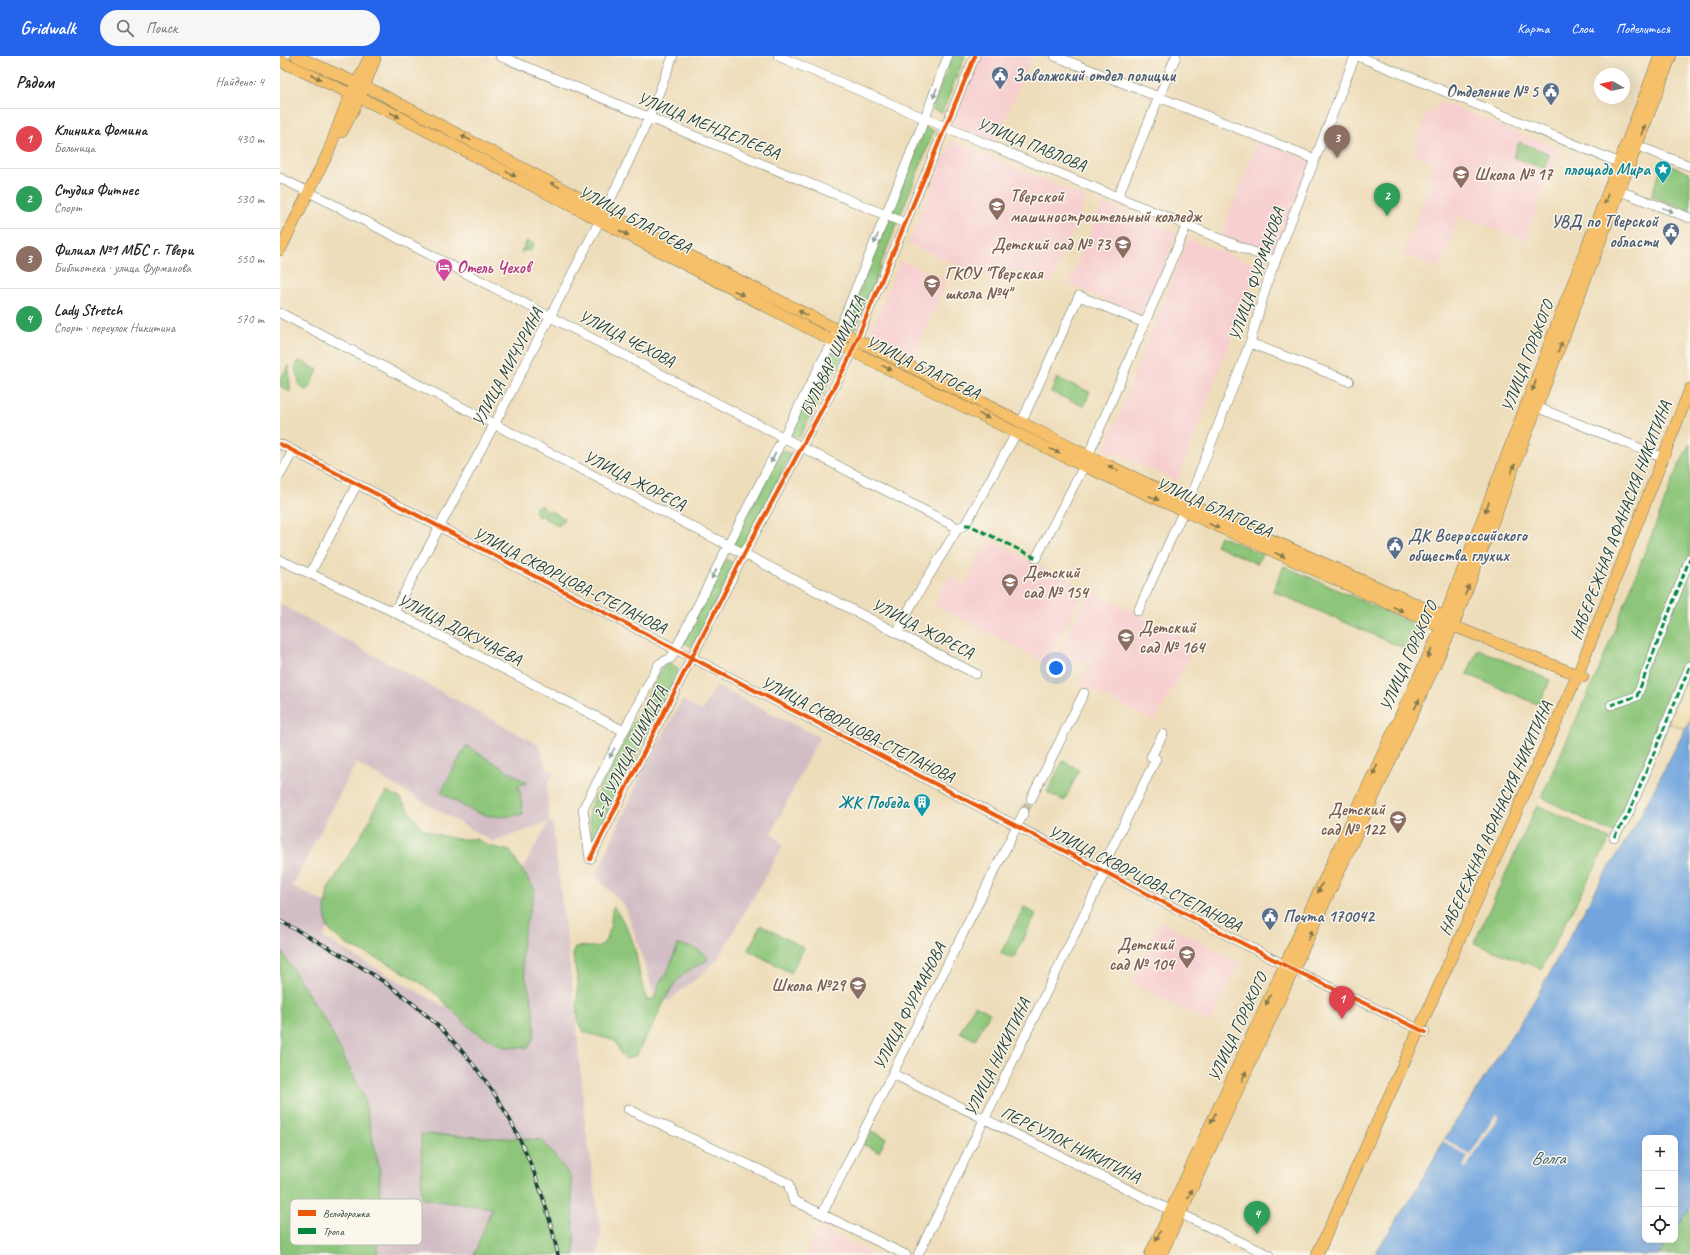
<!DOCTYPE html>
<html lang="ru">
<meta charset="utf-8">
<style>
:root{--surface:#fff;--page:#f6f6f6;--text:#222;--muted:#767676;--line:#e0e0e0;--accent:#2563eb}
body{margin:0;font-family:Caveat,sans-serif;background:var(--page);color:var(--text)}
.controls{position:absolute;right:12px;bottom:12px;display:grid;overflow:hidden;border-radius:8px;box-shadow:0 4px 16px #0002}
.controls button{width:36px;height:36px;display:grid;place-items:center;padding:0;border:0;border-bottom:1px solid var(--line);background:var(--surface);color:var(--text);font:20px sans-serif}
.compass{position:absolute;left:1314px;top:12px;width:36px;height:36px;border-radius:50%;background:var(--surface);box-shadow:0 4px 16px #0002;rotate:279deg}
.you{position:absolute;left:776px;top:612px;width:14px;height:14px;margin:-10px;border:3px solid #fff;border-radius:50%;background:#1a73e8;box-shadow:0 0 0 6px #1a73e833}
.badge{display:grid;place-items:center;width:26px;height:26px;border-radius:50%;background:var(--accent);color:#fff;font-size:13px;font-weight:700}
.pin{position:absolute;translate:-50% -33px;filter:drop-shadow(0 1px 2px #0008)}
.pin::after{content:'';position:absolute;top:21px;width:14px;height:12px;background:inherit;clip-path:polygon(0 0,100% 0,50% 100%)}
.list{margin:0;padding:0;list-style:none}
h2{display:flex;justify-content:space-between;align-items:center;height:52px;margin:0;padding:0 16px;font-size:17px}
h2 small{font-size:13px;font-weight:400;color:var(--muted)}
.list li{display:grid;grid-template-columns:26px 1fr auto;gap:12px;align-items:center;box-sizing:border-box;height:60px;padding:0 16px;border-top:1px solid var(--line)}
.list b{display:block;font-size:15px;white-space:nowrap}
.list p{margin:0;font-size:13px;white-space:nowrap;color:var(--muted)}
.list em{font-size:13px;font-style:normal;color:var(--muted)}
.icon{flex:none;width:22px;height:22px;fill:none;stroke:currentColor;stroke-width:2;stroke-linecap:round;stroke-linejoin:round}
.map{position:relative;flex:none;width:1410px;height:1199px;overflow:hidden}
header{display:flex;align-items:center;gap:24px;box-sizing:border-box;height:56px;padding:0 20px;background:var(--accent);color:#fff}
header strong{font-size:19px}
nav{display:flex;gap:22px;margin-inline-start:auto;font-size:14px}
.search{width:280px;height:36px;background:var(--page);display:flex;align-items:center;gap:10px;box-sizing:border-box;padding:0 14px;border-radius:22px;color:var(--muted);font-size:15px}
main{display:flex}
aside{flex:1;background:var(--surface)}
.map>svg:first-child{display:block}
</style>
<header>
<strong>Gridwalk</strong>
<div class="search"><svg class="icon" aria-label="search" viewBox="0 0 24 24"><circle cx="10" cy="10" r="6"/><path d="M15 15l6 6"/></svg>Поиск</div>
<nav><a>Карта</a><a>Слои</a><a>Поделиться</a></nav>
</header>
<main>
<aside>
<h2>Рядом<small>Найдено: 4</small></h2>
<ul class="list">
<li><span class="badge" style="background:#e0444e">1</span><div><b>Клиника Фомина</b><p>Больница</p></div><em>430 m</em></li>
<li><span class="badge" style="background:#2e9e5b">2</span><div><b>Студия Фитнес</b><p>Спорт</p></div><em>530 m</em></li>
<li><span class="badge" style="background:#8d6e63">3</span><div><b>Филиал №1 МБС г. Твери</b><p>Библиотека · улица Фурманова</p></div><em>550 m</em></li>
<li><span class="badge" style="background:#2e9e5b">4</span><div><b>Lady Stretch</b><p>Спорт · переулок Никитина</p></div><em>570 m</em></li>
</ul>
</aside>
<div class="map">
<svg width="1410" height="1199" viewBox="0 0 1410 1199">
<rect width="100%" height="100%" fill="#fbf7ec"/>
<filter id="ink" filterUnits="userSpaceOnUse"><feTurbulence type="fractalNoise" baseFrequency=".025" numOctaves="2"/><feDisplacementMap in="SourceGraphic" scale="8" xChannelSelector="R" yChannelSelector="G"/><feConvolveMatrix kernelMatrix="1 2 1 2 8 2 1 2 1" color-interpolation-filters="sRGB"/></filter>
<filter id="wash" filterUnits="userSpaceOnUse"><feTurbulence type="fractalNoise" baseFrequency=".012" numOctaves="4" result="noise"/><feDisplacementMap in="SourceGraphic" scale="16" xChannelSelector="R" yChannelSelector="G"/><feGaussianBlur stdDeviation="0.9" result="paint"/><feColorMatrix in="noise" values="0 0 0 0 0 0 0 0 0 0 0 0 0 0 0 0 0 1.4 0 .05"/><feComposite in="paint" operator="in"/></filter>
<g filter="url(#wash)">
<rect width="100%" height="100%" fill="#eeddba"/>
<path fill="#f7cfd0" d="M702,0H752L715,87L673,70Z
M1159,45L1279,93L1245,185L1179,159L1160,213L1123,197L1151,125L1148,123L1156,109L1134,98L1147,55L1153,57Z
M978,84L1031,105L993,199L941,178Z
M671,85L806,142L771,228L733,213L726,230L628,188Z
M823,147L897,177L863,260L789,228Z
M908,183L979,210L897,425L825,393Z
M620,204L667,224L633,303L589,280Z
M709,483L805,533L766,607L654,549L669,520L686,529Z
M811,534L916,588L875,666L799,627L808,609L797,603L789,619L772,610Z
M881,865L959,906L930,967L851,926Z
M539,1172L597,1199H526Z"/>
<path fill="#d2bdc5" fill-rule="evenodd" d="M0,548L260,690L267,713L275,715L268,728L267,736L269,765H272L295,953L305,1067L321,1175L318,1199H0ZM76,707L213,786L269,766L165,951L43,882L57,853L12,830Z
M436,630L539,681L492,776L503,790L439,901L424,916L388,945L375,939L345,850L316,820L363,715L402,644L422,655Z"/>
<path fill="#8dc67a" stroke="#568257" d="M672,0H685L662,57L652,53Z
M645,71L654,75L575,273L566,269Z
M1239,86L1270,98L1264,113L1233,101Z
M1383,107L1410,117V155L1371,140Z
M247,185L254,188L250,195L246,194L241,196Z
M554,294L564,299L519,382L509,377Z
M19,304L38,314L27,335L20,330L15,312Z
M9,309L10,336L0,330V323Z
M777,322L810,336L804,350L771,336Z
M1410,388V608L1334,778L1261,741L1320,611L1398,411Z
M502,394L511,398L461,494L452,489Z
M254.5 455a5.5 5.5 0 1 1 11 0a5.5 5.5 0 1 1-11 0Z
M268,454L284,462L279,470L264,462Z
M940,480L982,498L977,508L936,489Z
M446,503L455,508L412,591L403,586Z
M1004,510L1145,573L1135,597L993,535Z
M1198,593L1270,624L1259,649L1187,618Z
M390,607L397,611L398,619L312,786L309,753L382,612Z
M186,690L248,727L239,729L243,758C205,766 191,755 161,736Z
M783,705L799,714L784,745L767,736Z
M107,736L120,742L142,772L155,778L176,783H196L209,790L230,795L255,834C250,855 241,879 242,901C244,928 265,970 248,992L224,991L192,974L157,939L135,923L108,907L67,889L51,876L47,870L45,854L48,833L89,766L97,747Z
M1257,749L1330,783L1261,913L1194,887Z
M334,851C339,861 348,870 351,881C359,901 358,924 367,944L374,943L380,926L387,917L398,889C408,889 425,894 428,904C421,909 412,911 406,916C392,927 383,947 376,963C370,976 362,985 357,999L346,1003L341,998L335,985L304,976L298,967L297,952L298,926L293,900L294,893C300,888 308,892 316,891C331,888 331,865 332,853Z
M744,851L756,858L733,903L721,897Z
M481,869L524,892L511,917L468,894Z
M0,893L48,970L83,1039L100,1116L99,1180L97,1199H0Z
M695,949L710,957L695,984L680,976Z
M589,1074L606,1082L599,1096L582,1088Z
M141,1078L262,1084L291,1121L295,1199H194L212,1152L142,1143Z
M1410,1152V1199H1379L1387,1184H1395V1172Z"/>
<path fill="#eeda9e" stroke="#868c69" d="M1410,614V664L1406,673L1388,667Z"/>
<path fill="#72a5de" stroke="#487189" d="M1410,664V1152L1395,1172V1082H1365V1184H1387L1379,1199H1094L1143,1123L1164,1084L1254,945L1323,821L1355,770Z"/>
<path fill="#eeddba" d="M1216,1058L1219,1060L1186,1112L1183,1110L1188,1101L1163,1085L1165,1083L1190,1099Z"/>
</g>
<g filter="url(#ink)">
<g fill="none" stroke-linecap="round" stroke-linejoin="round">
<path stroke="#c5bd9f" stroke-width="9" stroke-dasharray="9 4.5" stroke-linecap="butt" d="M744,756L751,743"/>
<g stroke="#677563" stroke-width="10">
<path id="minor" d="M220,0L625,167
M498,0L665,71L995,205
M775,0L1035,103
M1078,0L1345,109
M1352,88L1410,110
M0,122L29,136L678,472
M1340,135L1410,162
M838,140L896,0
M325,155L369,62L393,0
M0,257L696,618
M970,287L1069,325
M1251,349L1384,402
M741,367L799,240L865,267
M0,388L1014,914L1145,976
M808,400L907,168
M0,419L13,395
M908,447L970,287L988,224L1075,0
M756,502L804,410
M0,504L114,556L344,675
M30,518L77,428
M858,555L903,456
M114,556L214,369L320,164
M617,577L633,546L678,472L685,469L737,376
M1331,649L1357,640L1410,502
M751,743L804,637
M1334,781L1348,759L1410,610
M310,803L464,498L567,307L695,0
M310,803L303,753L379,608L391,602L564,262L645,62L668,0
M821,814L876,703L871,701L883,678
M613,1018L890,1154
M348,1053L508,1127L513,1144L626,1199
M542,1158L744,756
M901,1158L989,1199
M638,1199L825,816"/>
</g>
<g stroke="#677563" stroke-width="12">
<path id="major" d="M16,0L99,37L409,199L798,395L908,447L1165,561L1169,565
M0,5L108,55L582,300L793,405L1161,571L1173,570L1303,621
M62,76L80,41L95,3
M0,194L48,97L65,51L90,0
M870,1199L1157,581L1380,0
M881,1199L1173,570L1391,0
M1037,1199L1138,976L1298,618L1410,333"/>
</g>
<use href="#minor" stroke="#fff" stroke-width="9"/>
<use href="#major" stroke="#f6c06b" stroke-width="11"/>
<g stroke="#1f3d34" stroke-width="3.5">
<path id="rail" d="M0,865C39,886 78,907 114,933C206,1000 255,1089 278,1199"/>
</g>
<use href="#rail" stroke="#fbf7ec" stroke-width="2" stroke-dasharray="6" stroke-linecap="butt"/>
<path stroke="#00873e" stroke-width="3" stroke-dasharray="6 3" stroke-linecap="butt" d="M685,469H689L756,502
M1331,649L1357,640L1410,502
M1334,781L1348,759L1410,610"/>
<g stroke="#fbf7ec" stroke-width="6">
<path id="cycleway" d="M0,388L1014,914L1145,976
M310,803L464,498L567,307L695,0"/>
</g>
<use href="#cycleway" stroke="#e8590c" stroke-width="4"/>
</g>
<defs><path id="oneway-solid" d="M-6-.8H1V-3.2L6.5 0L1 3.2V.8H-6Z"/></defs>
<g fill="#80784d">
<use href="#oneway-solid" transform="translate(36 21) rotate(23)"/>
<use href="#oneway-solid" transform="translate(115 59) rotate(27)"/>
<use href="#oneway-solid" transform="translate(1363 74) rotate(-69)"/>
<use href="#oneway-solid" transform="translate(186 82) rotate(-153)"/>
<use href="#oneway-solid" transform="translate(231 118) rotate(27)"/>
<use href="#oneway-solid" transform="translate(275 129) rotate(-152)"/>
<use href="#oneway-solid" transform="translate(1326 143) rotate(111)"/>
<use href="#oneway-solid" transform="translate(344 177) rotate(28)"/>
<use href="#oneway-solid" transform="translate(459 237) rotate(27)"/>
<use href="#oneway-solid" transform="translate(523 257) rotate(-153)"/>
<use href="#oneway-solid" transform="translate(1280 291) rotate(-69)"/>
<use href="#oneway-solid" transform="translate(607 312) rotate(26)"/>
<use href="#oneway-solid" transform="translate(1254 330) rotate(111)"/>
<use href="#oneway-solid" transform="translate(704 360) rotate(26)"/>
<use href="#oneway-solid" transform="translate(775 395) rotate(26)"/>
<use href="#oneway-solid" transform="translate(833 412) rotate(-155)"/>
<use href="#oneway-solid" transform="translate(1233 413) rotate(-69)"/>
<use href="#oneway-solid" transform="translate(874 442) rotate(25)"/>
<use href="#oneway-solid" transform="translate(1207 451) rotate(111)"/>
<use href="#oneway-solid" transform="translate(934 470) rotate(24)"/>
<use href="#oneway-solid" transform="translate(1000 499) rotate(24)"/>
<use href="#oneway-solid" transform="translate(1187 534) rotate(-69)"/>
<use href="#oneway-solid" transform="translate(1118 553) rotate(24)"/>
<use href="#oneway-solid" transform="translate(1150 597) rotate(115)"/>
<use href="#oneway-solid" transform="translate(1137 648) rotate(-65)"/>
<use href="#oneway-solid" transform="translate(1095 714) rotate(115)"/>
<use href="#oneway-solid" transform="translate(1040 832) rotate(115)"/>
<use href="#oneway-solid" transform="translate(1030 879) rotate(-65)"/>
<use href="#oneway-solid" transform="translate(988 944) rotate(115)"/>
<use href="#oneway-solid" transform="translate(964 1020) rotate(-65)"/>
<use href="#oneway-solid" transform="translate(933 1062) rotate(115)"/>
<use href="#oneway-solid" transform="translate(910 1138) rotate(-65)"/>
<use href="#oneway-solid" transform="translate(878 1180) rotate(115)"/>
</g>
<g fill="#8f9e9a">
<use href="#oneway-solid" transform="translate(655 37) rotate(110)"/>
<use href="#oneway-solid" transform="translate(1388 154) rotate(21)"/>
<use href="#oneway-solid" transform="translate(596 183) rotate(112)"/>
<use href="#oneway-solid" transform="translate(493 402) rotate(117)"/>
<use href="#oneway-solid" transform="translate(434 518) rotate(118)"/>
<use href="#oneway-solid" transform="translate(332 697) rotate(117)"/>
</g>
</g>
<defs>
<g id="civic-pin" transform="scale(0.9)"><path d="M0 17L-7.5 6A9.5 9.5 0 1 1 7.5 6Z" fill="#5c6f8a" stroke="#fbf7ec"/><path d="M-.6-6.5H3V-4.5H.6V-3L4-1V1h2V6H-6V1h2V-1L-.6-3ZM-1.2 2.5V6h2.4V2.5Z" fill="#fff"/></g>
<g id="sight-pin" transform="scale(0.9)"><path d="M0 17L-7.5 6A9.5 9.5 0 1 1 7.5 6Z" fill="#0f9aa8" stroke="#fbf7ec"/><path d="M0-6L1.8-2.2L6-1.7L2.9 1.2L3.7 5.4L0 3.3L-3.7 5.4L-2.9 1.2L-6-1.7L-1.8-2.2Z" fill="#fff"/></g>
<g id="school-pin" transform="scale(0.9)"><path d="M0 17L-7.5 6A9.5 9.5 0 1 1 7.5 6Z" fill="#8d6e63" stroke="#fbf7ec"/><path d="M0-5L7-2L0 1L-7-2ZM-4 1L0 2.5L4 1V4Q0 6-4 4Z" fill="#fff"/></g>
<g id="university-pin" transform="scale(0.9)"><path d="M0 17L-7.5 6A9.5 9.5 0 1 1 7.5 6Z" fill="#8d6e63" stroke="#fbf7ec"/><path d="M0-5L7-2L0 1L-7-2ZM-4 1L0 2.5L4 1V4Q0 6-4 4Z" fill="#fff"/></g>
<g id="hotel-pin" transform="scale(0.9)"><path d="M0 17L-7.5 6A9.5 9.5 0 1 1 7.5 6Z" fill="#d1479c" stroke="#fbf7ec"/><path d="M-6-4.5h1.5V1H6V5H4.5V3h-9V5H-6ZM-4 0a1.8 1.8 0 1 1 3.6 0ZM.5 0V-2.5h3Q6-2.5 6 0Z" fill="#fff"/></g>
<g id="building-pin" transform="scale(0.9)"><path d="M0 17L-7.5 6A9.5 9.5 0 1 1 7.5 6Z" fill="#0f9aa8" stroke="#fbf7ec"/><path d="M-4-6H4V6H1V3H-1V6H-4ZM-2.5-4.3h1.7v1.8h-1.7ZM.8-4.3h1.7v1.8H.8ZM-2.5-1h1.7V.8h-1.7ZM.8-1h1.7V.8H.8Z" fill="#fff"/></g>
</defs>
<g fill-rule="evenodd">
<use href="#civic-pin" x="720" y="19"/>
<use href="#civic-pin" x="1271" y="35"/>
<use href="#sight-pin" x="1383" y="113"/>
<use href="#school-pin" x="1181" y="118"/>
<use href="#university-pin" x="717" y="150"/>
<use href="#civic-pin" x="1391" y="175"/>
<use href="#school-pin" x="843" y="188"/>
<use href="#hotel-pin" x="164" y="211"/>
<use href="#school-pin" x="652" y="227"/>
<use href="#civic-pin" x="1115" y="489"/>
<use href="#school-pin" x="730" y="526"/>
<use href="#school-pin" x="846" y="581"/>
<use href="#building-pin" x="642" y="746"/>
<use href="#school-pin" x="1118" y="763"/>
<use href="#civic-pin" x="990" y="860"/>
<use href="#school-pin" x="907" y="898"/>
<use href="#school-pin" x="578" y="929"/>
</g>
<g text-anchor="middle" stroke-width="3" stroke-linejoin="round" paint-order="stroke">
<g font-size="17" font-weight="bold" fill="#4e5e75" stroke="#fbf7ec" text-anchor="start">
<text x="733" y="25">Заволжский отдел полиции</text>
<text x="1258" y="41" text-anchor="end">Отделение № 5</text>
<text x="1378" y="171" text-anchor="end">УВД по Тверской<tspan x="1378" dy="20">области</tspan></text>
<text x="1128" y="485">ДК Всероссийского<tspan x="1128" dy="20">общества глухих</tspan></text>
<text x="1003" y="866">Почта 170042</text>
</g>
<g font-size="17" fill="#1f3d34" stroke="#fbf7ec">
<text transform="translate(429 69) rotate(22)" y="6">УЛИЦА МЕНДЕЛЕЕВА</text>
<text transform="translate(752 88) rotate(22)" y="6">УЛИЦА ПАВЛОВА</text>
<text transform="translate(355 163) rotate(28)" y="6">УЛИЦА БЛАГОЕВА</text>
<text transform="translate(976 218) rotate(-71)" y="6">УЛИЦА ФУРМАНОВА</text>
<text transform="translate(347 282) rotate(27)" y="6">УЛИЦА ЧЕХОВА</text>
<text transform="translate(552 300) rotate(-65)" y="6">БУЛЬВАР ШМИДТА</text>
<text transform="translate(1247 300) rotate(-69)" y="6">УЛИЦА ГОРЬКОГО</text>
<text transform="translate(227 311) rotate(-62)" y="6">УЛИЦА МИЧУРИНА</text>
<text transform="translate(643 311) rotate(26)" y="6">УЛИЦА БЛАГОЕВА</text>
<text transform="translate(355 424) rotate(27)" y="6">УЛИЦА ЖОРЕСА</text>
<text transform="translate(934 451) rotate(24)" y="6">УЛИЦА БЛАГОЕВА</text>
<text transform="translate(1340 464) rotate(-69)" y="6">НАБЕРЕЖНАЯ АФАНАСИЯ НИКИТИНА</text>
<text transform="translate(290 524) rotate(27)" y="6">УЛИЦА СКВОРЦОВА-СТЕПАНОВА</text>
<text transform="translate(643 572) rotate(27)" y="6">УЛИЦА ЖОРЕСА</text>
<text transform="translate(180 573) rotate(27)" y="6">УЛИЦА ДОКУЧАЕВА</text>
<text transform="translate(1128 600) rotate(-66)" y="6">УЛИЦА ГОРЬКОГО</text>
<text transform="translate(578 673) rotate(27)" y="6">УЛИЦА СКВОРЦОВА-СТЕПАНОВА</text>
<text transform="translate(349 696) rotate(-63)" y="6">2-Я УЛИЦА ШМИДТА</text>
<text transform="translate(1215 762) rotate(-66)" y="6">НАБЕРЕЖНАЯ АФАНАСИЯ НИКИТИНА</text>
<text transform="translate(865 822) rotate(27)" y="6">УЛИЦА СКВОРЦОВА-СТЕПАНОВА</text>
<text transform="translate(629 950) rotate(-63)" y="6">УЛИЦА ФУРМАНОВА</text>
<text transform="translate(957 971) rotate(-65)" y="6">УЛИЦА ГОРЬКОГО</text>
<text transform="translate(717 1001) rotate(-64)" y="6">УЛИЦА НИКИТИНА</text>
<text transform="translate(791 1088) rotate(26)" y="6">ПЕРЕУЛОК НИКИТИНА</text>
</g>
<g font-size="17" font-weight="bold" fill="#0d838f" stroke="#fbf7ec" text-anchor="end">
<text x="1370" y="119">площадь Мира</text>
<text x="629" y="752">ЖК Победа</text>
</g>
<g font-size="17" font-weight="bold" fill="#785e54" stroke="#fbf7ec" text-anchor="start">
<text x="1194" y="124">Школа № 17</text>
<text x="730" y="146">Тверской<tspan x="730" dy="20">машиностроительный колледж</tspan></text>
<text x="830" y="194" text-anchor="end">Детский сад № 73</text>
<text x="665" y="223">ГКОУ "Тверская<tspan x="665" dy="20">школа №4"</tspan></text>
<text x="743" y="522">Детский<tspan x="743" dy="20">сад № 154</tspan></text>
<text x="859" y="577">Детский<tspan x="859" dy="20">сад № 164</tspan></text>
<text x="1105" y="759" text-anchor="end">Детский<tspan x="1105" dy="20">сад № 122</tspan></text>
<text x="894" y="894" text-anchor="end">Детский<tspan x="894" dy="20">сад № 104</tspan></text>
<text x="565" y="935" text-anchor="end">Школа №29</text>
</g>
<g font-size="17" font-weight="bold" fill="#b23c85" stroke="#fbf7ec" text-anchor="start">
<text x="177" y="217">Отель Чехов</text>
</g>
<g font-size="18" font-style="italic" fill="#385c67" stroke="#fbf7ec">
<text x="1268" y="1108">Волга</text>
</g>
</g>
<rect x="10" y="1143" width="132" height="46" rx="6" fill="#fbf7ec" stroke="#b9bfb5" stroke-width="1"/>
<rect x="18" y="1154" width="18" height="6" fill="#e8590c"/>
<rect x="18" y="1172" width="18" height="6" fill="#00873e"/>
<g font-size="11" fill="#1f3d34">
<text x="43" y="1161">Велодорожка</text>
<text x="43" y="1179">Тропа</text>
</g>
</svg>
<div class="controls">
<button>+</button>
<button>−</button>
<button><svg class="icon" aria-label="locate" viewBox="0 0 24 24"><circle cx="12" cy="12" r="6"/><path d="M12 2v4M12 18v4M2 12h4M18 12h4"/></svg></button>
</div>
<svg class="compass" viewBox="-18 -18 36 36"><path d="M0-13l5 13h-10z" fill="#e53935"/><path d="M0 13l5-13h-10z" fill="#767676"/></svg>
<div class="you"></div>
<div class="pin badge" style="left:1062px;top:963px;background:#e0444e">1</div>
<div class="pin badge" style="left:1107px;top:160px;background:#2e9e5b">2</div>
<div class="pin badge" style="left:1057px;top:102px;background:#8d6e63">3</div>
<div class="pin badge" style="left:977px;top:1178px;background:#2e9e5b">4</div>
</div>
</main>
